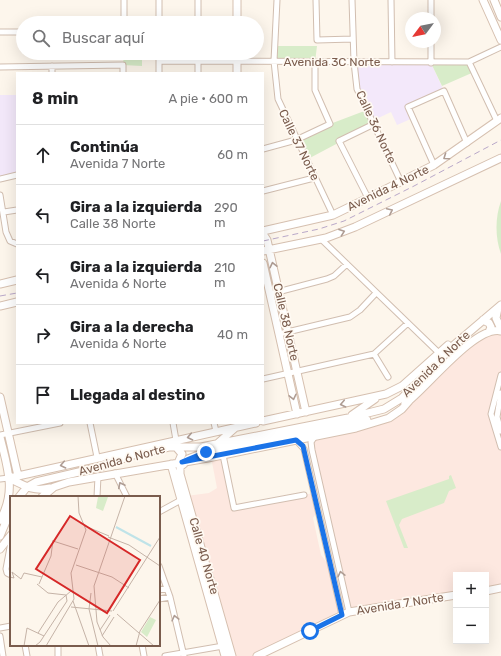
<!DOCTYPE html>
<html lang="es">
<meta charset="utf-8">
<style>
:root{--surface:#fff;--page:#f2f2f2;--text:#202124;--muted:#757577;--line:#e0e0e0}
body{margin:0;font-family:Rubik,sans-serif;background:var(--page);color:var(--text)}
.controls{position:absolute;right:12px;bottom:12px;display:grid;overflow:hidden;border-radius:0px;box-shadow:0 4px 16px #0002}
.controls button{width:36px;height:36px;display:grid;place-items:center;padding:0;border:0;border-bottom:1px solid var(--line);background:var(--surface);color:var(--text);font:20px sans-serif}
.compass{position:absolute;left:405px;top:12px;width:36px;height:36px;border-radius:50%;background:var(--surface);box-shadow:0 4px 16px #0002;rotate:238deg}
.stop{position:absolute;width:12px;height:12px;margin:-9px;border:3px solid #1a73e8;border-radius:50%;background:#fff}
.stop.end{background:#1a73e8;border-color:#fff;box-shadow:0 1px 4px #0008}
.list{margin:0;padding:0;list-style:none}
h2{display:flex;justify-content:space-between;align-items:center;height:52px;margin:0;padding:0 16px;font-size:17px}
h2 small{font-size:13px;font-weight:400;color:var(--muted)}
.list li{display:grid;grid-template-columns:26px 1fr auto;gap:12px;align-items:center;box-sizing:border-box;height:60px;padding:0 16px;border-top:1px solid var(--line)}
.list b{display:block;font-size:15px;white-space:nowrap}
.list p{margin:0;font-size:13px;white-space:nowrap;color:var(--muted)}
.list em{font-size:13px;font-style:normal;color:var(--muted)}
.icon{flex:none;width:22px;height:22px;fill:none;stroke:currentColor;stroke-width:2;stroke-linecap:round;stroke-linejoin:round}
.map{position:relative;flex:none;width:501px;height:656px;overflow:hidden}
.search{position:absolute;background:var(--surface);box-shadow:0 4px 16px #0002;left:16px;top:16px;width:248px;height:44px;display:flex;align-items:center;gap:10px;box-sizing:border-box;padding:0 14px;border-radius:22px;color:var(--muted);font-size:15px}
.panel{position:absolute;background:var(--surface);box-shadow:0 4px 16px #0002;left:16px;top:72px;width:248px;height:352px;border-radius:0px}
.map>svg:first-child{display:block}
</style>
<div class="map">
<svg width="501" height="656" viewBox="0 0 501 656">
<rect width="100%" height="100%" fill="#fdf6ec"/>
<path fill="#fde8e0" d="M501,331V375L491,414L501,447V588L486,591V575H456V595L349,612L312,450L313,438L389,418L469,343Z
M223,455L235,508L314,493L318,510L313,518L321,555L331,568L342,615L257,656H232L186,496L209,493L217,488L211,457Z"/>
<path fill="#f3e8fa" d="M354,62L431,63L444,91L408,107L413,118L397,125L391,112L372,121L357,89Z
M0,95H17V175L0,179Z"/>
<path fill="#d8ecc9" d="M275,46H317L315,62L274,61Z
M124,53H142V66L123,65Z
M469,62L474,72L442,86L431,63Z
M367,110L374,124L306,160L296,140L330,124Z
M501,201V254C495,238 495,217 501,201Z
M451,475L456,488L449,491L444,503L402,519L399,525L408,548H404L386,501L449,479V476Z"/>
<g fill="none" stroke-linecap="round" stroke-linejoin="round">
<g stroke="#d1beb0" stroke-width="7">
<path id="street" d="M124,0V23
M198,0V23
M277,0L274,61L278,99L333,215
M316,0L317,40L353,39
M352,0L354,62L357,89L401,182
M391,0L392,62
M431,18V0
M159,23V0
M0,32H23
M159,53V73
M159,61L469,62L501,47
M469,62L497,121
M431,63V42
M0,67L123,65V73
M52,73V66
M198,73V53
M263,149L296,140L330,124L315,90V62
M434,165L408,107L444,91L467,143
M0,179L17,175
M263,191L314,178
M0,195L6,232L10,241L17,244
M368,198L339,141L374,124
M4,212L17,210
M321,239L439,353
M270,294L327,279L334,276L347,264
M279,334L350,317L360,310L376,293
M374,354L388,377
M501,375L491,414L501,447
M263,379L374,354L408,323
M501,393L497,417L501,431
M90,423L97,457
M173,423L176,440
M214,423L216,431
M0,435L60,423
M315,436L311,442L312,450L349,612
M296,440L304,449L342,615
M223,455L234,508L304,495
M115,473L127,497
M0,479L9,478
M97,497L98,476
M159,512L181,500
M11,542L6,569L7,573L11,575
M159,566L170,597L184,656
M159,590L167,588
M159,599L170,597
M0,628L11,626
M0,636L3,656
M25,645L27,656
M58,645V656
M98,645L100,656
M142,645L144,656
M165,656L223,646"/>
</g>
<g stroke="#d6c0b0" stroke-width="9">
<path id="secondary" d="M483,0L501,40
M494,0L501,17
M237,23V0
M237,73V53
M263,231L333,215L368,198L434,165L501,118
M263,234L267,240L306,412
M263,251L326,238L355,227L501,158
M263,263L297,414
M0,284L17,280
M0,306L17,302
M498,308L496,318L501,329
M483,320L489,323L491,327L489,332
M0,397L18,476
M405,404C427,388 475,325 501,331
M352,415L375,399
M263,421L386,394L402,386L448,345
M0,437C7,466 17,492 0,520
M218,443L235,428
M176,447L182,454L178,463
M188,459L206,452L367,420
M186,462L180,467V474L232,656
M171,464L225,656
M9,478L256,423
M9,478C23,485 33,492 50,488
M19,497L27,487L36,482L100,467L133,455L169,447H201L348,418L384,409L402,398L454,345L501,305
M42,497L54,487L69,482L208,458L356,428L389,418L402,409L409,401
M0,536L10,512
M0,549L11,535
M486,591L501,588
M257,656L349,612L456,595"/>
</g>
<use href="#street" stroke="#fff" stroke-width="5"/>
<use href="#secondary" stroke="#fff" stroke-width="7"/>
<path stroke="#b9a8c9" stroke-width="1" stroke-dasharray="6 4" stroke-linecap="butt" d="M263,241L319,229L344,221L414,186L501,140
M0,296L17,293"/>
</g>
<defs><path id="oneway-chevron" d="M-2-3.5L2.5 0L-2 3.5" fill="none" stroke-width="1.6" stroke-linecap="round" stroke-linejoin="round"/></defs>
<g stroke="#af9d94">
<use href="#oneway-chevron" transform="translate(446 157) rotate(145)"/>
<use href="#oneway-chevron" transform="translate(390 211) rotate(-25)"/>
<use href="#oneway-chevron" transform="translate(342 232) rotate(-20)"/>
<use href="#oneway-chevron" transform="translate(273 265) rotate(-103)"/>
<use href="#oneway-chevron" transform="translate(293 397) rotate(77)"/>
<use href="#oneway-chevron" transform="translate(343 404) rotate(168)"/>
<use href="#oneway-chevron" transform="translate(190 437) rotate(168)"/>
<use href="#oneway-chevron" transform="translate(63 465) rotate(168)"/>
<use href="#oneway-chevron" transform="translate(121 485) rotate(-117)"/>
<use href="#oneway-chevron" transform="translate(341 574) rotate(-103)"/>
<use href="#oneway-chevron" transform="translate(175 618) rotate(-104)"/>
</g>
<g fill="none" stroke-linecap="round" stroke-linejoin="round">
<path stroke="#1a73e8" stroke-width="5" d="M206,452L182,462L296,440L303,446L342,615L310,631"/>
</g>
<g text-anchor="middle" stroke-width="3.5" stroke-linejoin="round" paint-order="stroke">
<g font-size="12" fill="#7a5c4d" stroke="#fffaf3">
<text x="332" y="66">Avenida 3C Norte</text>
<text transform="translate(376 127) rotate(65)" y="4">Calle 36 Norte</text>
<text transform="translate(299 145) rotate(64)" y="4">Calle 37 Norte</text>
<text transform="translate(388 188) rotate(-26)" y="4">Avenida 4 Norte</text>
<text transform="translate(286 322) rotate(77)" y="4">Calle 38 Norte</text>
<text transform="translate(436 364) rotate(-44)" y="4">Avenida 6 Norte</text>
<text transform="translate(122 460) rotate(-15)" y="4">Avenida 6 Norte</text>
<text transform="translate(204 556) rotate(74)" y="4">Calle 40 Norte</text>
<text transform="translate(400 604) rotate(-9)" y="4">Avenida 7 Norte</text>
</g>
</g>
<g transform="translate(10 496)">
<rect width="150" height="150" fill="#fdf6ec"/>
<path d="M88,1H98L93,15L86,12ZM140,121L146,124L137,141L131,136Z" fill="#d8ecc9"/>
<path fill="none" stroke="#bfe3e8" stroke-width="2" d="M106,31L141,50"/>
<path fill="none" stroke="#c5b3a7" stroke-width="1" d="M75,30L99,40M98,41L119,49L150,70M43,45L68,53M66,69L102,81L119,92M0,81L4,82L2,76L11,83M11,83L14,77L32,81M27,88L38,97L56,99L57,105M29,88L41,60L43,44M81,97L79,113L88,150M63,105L79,150M61,111L102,115M103,115L150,41M107,118L144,150M90,134L100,119M28,137L48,106L61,95M92,140L104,121M14,150L17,132L34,140M25,150L30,146L57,105M36,150L64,103L61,77L76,34L69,17L68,0M101,150L93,141L87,126L84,90L115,0M126,150L130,135L150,104"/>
<path fill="#d62828" fill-opacity="0.15" stroke="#d62828" stroke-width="2" d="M60,20L130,64L97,117L26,73Z"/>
<rect width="150" height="150" fill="none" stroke="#7a5c4d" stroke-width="2"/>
</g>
</svg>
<div class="controls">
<button>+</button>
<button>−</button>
</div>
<svg class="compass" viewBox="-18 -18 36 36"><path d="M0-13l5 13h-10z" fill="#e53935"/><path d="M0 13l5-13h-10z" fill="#757577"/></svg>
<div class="stop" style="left:310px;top:631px"></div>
<div class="stop end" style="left:206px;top:452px"></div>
<div class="search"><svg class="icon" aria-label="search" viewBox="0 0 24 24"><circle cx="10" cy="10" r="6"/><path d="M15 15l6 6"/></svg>Buscar aquí</div>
<section class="panel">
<h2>8 min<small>A pie · 600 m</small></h2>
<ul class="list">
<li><svg class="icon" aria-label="ahead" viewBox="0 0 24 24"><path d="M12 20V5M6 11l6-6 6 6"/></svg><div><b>Continúa</b><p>Avenida 7 Norte</p></div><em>60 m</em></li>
<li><svg class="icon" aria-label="left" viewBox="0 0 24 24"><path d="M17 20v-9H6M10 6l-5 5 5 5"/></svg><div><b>Gira a la izquierda</b><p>Calle 38 Norte</p></div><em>290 m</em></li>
<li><svg class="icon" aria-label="left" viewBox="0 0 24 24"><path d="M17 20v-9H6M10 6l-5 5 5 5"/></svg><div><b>Gira a la izquierda</b><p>Avenida 6 Norte</p></div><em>210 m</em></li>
<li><svg class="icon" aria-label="right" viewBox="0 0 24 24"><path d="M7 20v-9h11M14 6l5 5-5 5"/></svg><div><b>Gira a la derecha</b><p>Avenida 6 Norte</p></div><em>40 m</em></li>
<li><svg class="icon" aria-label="arrive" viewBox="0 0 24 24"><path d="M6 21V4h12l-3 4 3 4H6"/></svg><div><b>Llegada al destino</b></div></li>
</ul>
</section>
</div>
